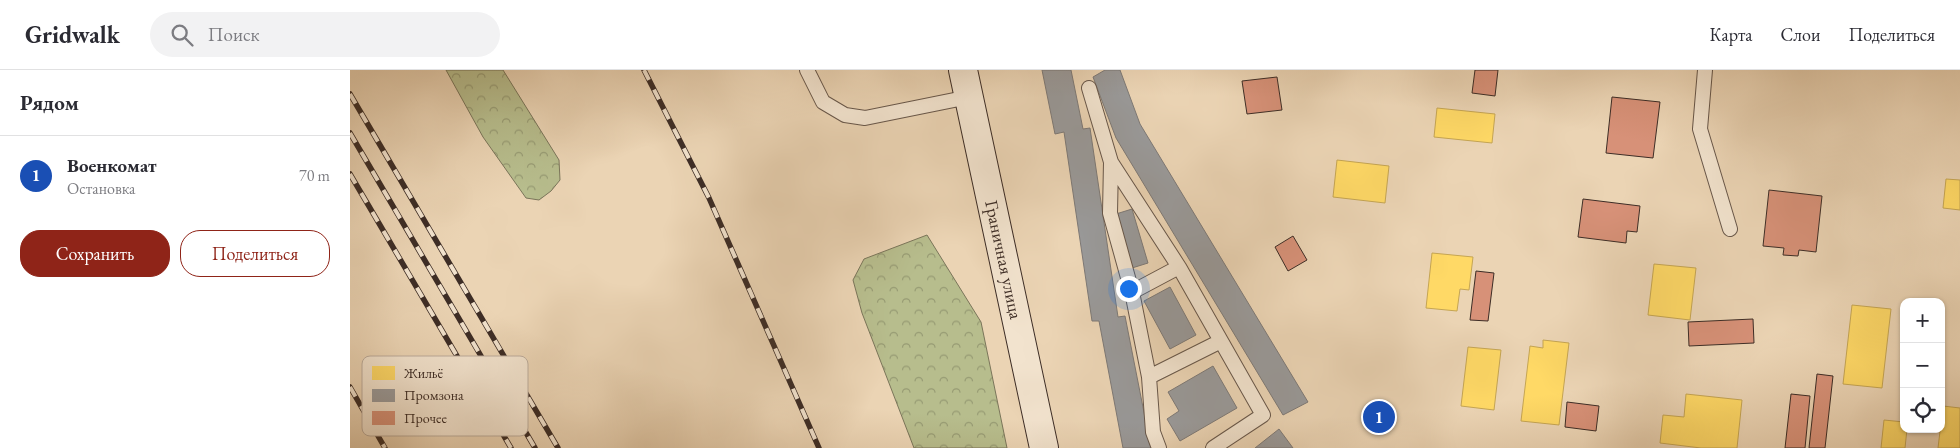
<!DOCTYPE html>
<html lang="ru">
<meta charset="utf-8">
<style>
:root{--surface:#fff;--page:#f2f2f3;--text:#2b2b33;--muted:#7c7c81;--line:#e1e1e2;--accent:#8f2418}
body{margin:0;font-family:"EB Garamond",serif;background:var(--page);color:var(--text)}
.controls{position:absolute;right:15px;bottom:15px;display:grid;overflow:hidden;border-radius:10px;box-shadow:0 1px 4px #0004}
.controls button{width:45px;height:45px;display:grid;place-items:center;padding:0;border:0;border-bottom:1px solid var(--line);background:var(--surface);color:var(--text);font:25px sans-serif}
.you{position:absolute;left:778px;top:218px;width:18px;height:18px;margin:-12px;border:4px solid #fff;border-radius:50%;background:#1a73e8;box-shadow:0 0 0 8px #1a73e833}
.badge{display:grid;place-items:center;width:32px;height:32px;border-radius:50%;background:var(--accent);color:#fff;font-size:16px;font-weight:700}
.pin{position:absolute;translate:-50% -50%;border:2px solid #fff;box-shadow:0 1px 5px #0006}
.list{margin:0;padding:0;list-style:none}
h2{display:flex;justify-content:space-between;align-items:center;height:65px;margin:0;padding:0 20px;font-size:21px}
h2 small{font-size:16px;font-weight:400;color:var(--muted)}
.list li{display:grid;grid-template-columns:32px 1fr auto;gap:15px;align-items:center;box-sizing:border-box;height:80px;padding:0 20px;border-top:1px solid var(--line)}
.list b{display:block;font-size:19px;white-space:nowrap}
.list p{margin:0;font-size:16px;white-space:nowrap;color:var(--muted)}
.list em{font-size:16px;font-style:normal;color:var(--muted)}
.actions{display:flex;gap:10px;padding:15px 20px}
.actions a{flex:1;padding:11px 0;border:1px solid var(--accent);border-radius:20px;text-align:center;font-size:18px;color:var(--accent)}
.actions .main{background:var(--accent);color:#fff}
.icon{flex:none;width:28px;height:28px;fill:none;stroke:currentColor;stroke-width:2;stroke-linecap:round;stroke-linejoin:round}
.map{position:relative;flex:none;width:1610px;height:378px;overflow:hidden}
header{display:flex;align-items:center;gap:30px;box-sizing:border-box;height:70px;padding:0 25px;background:var(--surface);border-bottom:1px solid var(--line)}
header strong{font-size:24px}
nav{display:flex;gap:28px;margin-inline-start:auto;font-size:18px}
.search{width:350px;height:45px;background:var(--page);display:flex;align-items:center;gap:12px;box-sizing:border-box;padding:0 18px;border-radius:28px;color:var(--muted);font-size:19px}
main{display:flex}
aside{flex:1;background:var(--surface)}
.map>svg:first-child{display:block}
</style>
<header>
<strong>Gridwalk</strong>
<div class="search"><svg class="icon" aria-label="search" viewBox="0 0 24 24"><circle cx="10" cy="10" r="6"/><path d="M15 15l6 6"/></svg>Поиск</div>
<nav><a>Карта</a><a>Слои</a><a>Поделиться</a></nav>
</header>
<main>
<aside>
<h2>Рядом<small></small></h2>
<ul class="list">
<li><span class="badge" style="background:#1a4fb4">1</span><div><b>Военкомат</b><p>Остановка</p></div><em>70 m</em></li>
</ul>
<div class="actions"><a class="main">Сохранить</a><a>Поделиться</a></div>
</aside>
<div class="map">
<svg width="1610" height="378" viewBox="0 0 1610 378">
<defs>
<pattern id="forest-crowns" width="20" height="18" patternUnits="userSpaceOnUse" patternTransform="scale(1.25)"><rect width="20" height="18" fill="#b7bd8d"/><path d="M2 6a3 3 0 1 1 6 0M12 15a3 3 0 1 1 6 0" fill="none" stroke="#969a73"/></pattern>
</defs>
<rect width="100%" height="100%" fill="#ebd4b4"/>
<filter id="stains"><feTurbulence type="fractalNoise" baseFrequency=".004" numOctaves="4"/><feColorMatrix values="0 0 0 0 .2 0 0 0 0 .09 0 0 0 0 .02 0 0 0 .5 -.17"/></filter>
<radialGradient id="worn" r=".72"><stop offset=".6" stop-color="#630" stop-opacity="0"/><stop offset="1" stop-color="#630" stop-opacity=".3"/></radialGradient>
<path fill="url(#forest-crowns)" stroke="#7a755a" d="M96,0H153L209,90L210,110L201,121L189,130L176,128L133,67Z
M577,165L631,252L657,378H564L512,243L503,210L514,189Z"/>
<path fill="#ffd966" stroke="#c5a553" d="M1087,38L1145,44L1142,73L1084,67Z
M987,90L1039,96L1035,133L983,127Z
M1596,109L1610,110V140L1593,138Z
M1082,183L1123,187L1119,220L1110,219L1107,241L1076,238Z
M1304,194L1346,198L1340,250L1298,245Z
M1502,235L1541,239L1532,318L1493,314Z
M1193,270L1219,273L1209,355L1171,351L1180,276L1193,278Z
M1118,277L1151,280L1144,340L1111,336Z
M1336,324L1392,330L1387,378H1351L1310,373L1313,345L1334,347Z
M1593,336L1610,338V378H1588Z
M1534,350L1554,352V359H1557L1555,378H1531Z"/>
<path fill="#999" stroke="#7d7976" d="M692,0H721L733,59L740,58L768,247L775,246L801,378H773L749,251H742L714,62L705,64Z
M755,0H770L790,54L958,332L933,345L766,68L743,7Z
M782,139L798,193L782,198L766,144Z
M820,217L846,265L820,279L794,231Z
M863,296L887,338L830,371L817,349L829,341L818,322Z
M929,359L943,378H905Z"/>
<path fill="#d79178" stroke="#3d2d26" d="M1125,0H1148L1145,26L1122,23Z
M927,7L932,40L897,44L892,11Z
M1262,27L1310,32L1303,88L1256,83Z
M1419,120L1472,126L1466,182L1449,180L1448,186L1433,185L1434,178L1413,176Z
M1233,129L1290,136L1287,162L1277,161L1276,173L1228,167Z
M943,166L957,190L938,201L925,177Z
M1126,201L1144,203L1138,251L1120,250Z
M1403,249L1404,273L1339,276L1338,252Z
M1467,304L1483,306L1475,378H1459Z
M1441,324L1460,326L1455,378H1435Z
M1217,332L1249,336L1246,361L1215,357Z"/>
<g fill="none" stroke-linecap="round" stroke-linejoin="round">
<g stroke="#68574a" stroke-width="16">
<path id="lane" d="M457,0L473,32L495,45L515,48L619,27
M1355,0L1350,59L1380,159
M739,18L761,92L829,197L913,345L863,378
M761,92L760,143L782,222L799,307L803,362L809,378
M782,222L829,197
M799,307L871,271"/>
</g>
<g stroke="#3d2d26" stroke-width="30">
<g id="secondary">
<path id="s1" d="M613,0L694,378"/>
</g>
</g>
<use href="#lane" stroke="#f2e3ce" stroke-width="14"/>
<use href="#secondary" stroke="#f2e3ce" stroke-width="28"/>
<g stroke="#3d2d26" stroke-width="5.5">
<path id="rail" d="M294,0L359,128L469,378
M0,24L208,378
M0,63L185,378
M0,104L161,378
M0,317L35,378"/>
</g>
<use href="#rail" stroke="#f2e3ce" stroke-width="4" stroke-dasharray="11" stroke-linecap="butt"/>
</g>
<g text-anchor="middle" stroke-width="5" stroke-linejoin="round" paint-order="stroke">
<g font-size="18" fill="#3d2d26" stroke="#f2e3ce">
<text dy="6" stroke="none"><textPath href="#s1" startOffset="194">Граничная улица</textPath></text>
</g>
</g>
<rect x="12" y="286" width="166" height="80" rx="8" fill="#f2e3ce" stroke="#bcac9c" stroke-width="1"/>
<rect x="22" y="296" width="23" height="14" fill="#ffd966"/>
<rect x="22" y="319" width="23" height="13" fill="#999"/>
<rect x="22" y="341" width="23" height="14" fill="#d79178"/>
<g font-size="14" fill="#3d2d26">
<text x="54" y="308">Жильё</text>
<text x="54" y="330">Промзона</text>
<text x="54" y="353">Прочее</text>
</g>
<rect width="100%" height="100%" filter="url(#stains)"/>
<rect width="100%" height="100%" fill="url(#worn)"/>
</svg>
<div class="controls">
<button>+</button>
<button>−</button>
<button><svg class="icon" aria-label="locate" viewBox="0 0 24 24"><circle cx="12" cy="12" r="6"/><path d="M12 2v4M12 18v4M2 12h4M18 12h4"/></svg></button>
</div>
<div class="you"></div>
<div class="pin badge" style="left:1029px;top:347px;background:#1a4fb4">1</div>
</div>
</main>
